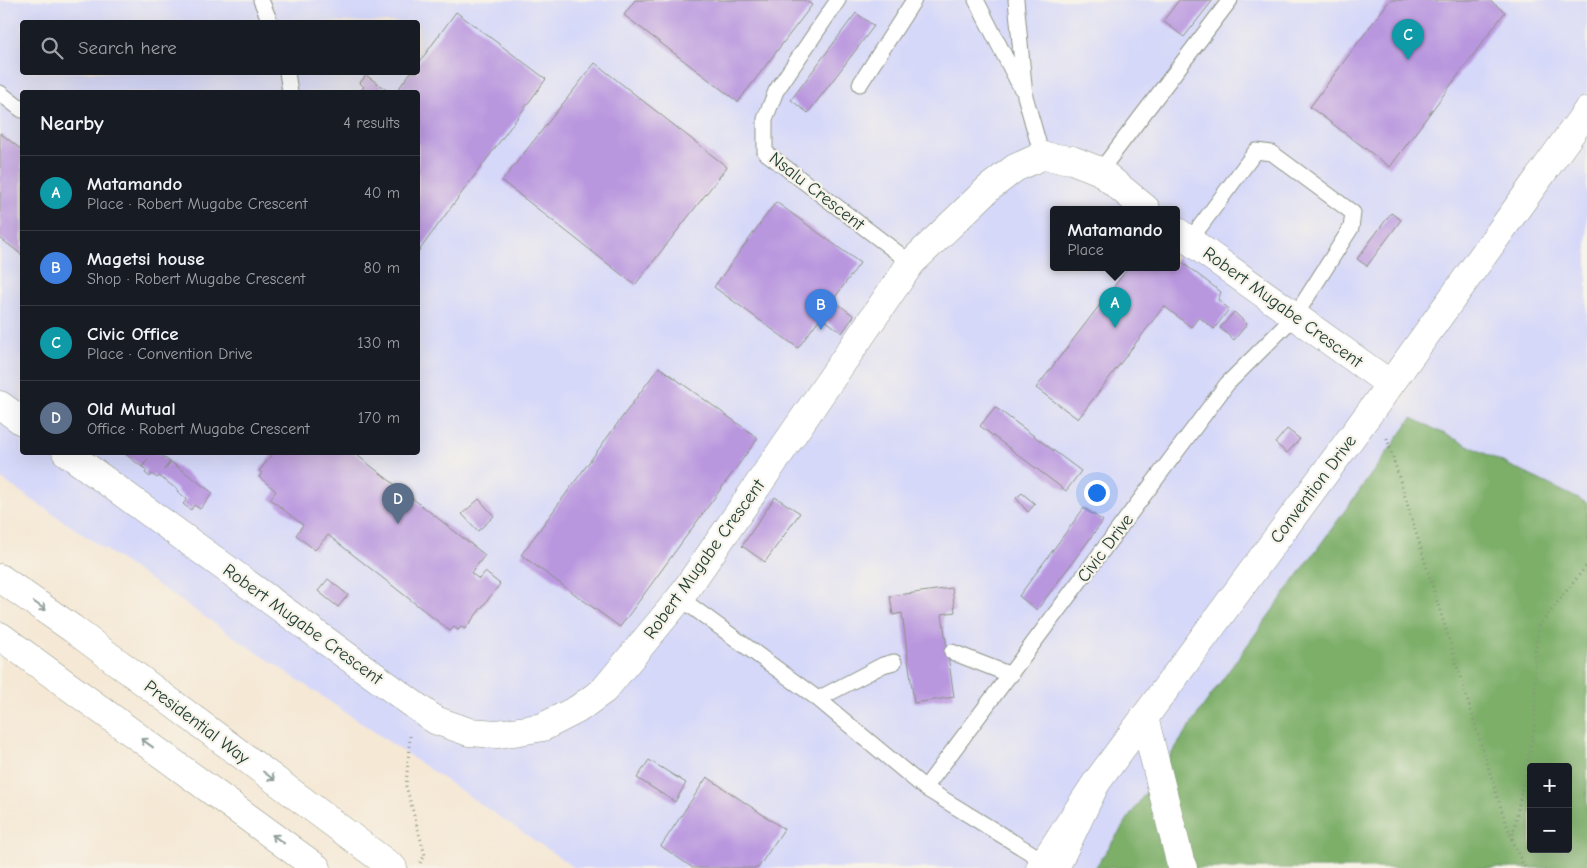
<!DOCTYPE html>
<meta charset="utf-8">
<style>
:root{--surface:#171b24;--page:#242831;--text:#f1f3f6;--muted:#9ea1a6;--line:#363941;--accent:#0f766e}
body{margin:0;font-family:"Comic Neue",sans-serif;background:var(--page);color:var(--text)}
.controls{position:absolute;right:15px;bottom:15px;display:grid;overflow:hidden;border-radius:5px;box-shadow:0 5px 20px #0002}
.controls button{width:45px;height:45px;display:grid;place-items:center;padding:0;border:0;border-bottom:1px solid var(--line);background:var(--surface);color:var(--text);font:25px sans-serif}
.you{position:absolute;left:1096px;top:492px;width:18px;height:18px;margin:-12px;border:4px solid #fff;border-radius:50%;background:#1a73e8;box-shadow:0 0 0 8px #1a73e833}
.badge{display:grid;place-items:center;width:32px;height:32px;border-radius:50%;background:var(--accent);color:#fff;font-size:16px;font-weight:700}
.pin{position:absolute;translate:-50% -41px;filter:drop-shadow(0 1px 2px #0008)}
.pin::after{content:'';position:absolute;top:26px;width:18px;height:15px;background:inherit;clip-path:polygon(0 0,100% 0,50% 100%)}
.popup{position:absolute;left:1050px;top:206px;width:130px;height:65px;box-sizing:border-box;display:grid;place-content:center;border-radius:5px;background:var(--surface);filter:drop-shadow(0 1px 4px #0005);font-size:16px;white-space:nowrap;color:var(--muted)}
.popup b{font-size:19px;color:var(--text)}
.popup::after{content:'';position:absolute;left:50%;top:100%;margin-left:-10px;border:10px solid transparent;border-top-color:var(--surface)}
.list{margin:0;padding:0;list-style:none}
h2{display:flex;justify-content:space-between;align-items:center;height:65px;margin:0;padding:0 20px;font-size:21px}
h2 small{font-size:16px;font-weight:400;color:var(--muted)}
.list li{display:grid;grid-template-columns:32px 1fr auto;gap:15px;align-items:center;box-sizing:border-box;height:75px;padding:0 20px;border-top:1px solid var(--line)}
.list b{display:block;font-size:19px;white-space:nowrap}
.list p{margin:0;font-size:16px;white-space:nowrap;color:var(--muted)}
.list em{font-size:16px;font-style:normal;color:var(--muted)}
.icon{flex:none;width:28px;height:28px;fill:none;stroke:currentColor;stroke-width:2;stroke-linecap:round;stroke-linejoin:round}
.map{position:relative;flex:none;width:1587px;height:868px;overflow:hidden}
.search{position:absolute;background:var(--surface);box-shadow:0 5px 20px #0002;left:20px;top:20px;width:400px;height:55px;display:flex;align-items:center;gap:12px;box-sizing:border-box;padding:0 18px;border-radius:5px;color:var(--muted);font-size:19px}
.panel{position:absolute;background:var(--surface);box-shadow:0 5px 20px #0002;left:20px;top:90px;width:400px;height:365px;border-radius:5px}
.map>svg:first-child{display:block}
</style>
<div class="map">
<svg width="1587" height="868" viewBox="0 0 1587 868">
<rect width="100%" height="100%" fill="#f7f3e8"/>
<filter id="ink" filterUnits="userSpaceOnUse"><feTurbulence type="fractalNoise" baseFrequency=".02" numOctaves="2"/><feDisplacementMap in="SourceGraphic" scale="10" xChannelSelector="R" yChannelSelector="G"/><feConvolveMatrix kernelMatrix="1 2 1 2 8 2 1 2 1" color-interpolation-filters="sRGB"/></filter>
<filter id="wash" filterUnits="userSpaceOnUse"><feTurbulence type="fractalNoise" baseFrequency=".0096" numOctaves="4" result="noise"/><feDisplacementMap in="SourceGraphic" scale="20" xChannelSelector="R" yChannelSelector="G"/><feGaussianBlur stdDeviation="1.12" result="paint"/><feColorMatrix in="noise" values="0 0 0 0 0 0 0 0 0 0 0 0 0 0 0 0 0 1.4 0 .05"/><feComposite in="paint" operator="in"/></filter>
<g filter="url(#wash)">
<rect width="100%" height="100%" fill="#f5e8d5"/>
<path fill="#d6d8f9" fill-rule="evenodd" d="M0,0H1587V868H575L0,478ZM22,22H418V72H22ZM22,92H418V452H22ZM1054,209H1176V267H1054ZM1531,767H1568V849H1531Z"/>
<path fill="#7daf69" stroke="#4e764e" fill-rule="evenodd" d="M1412,418L1587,503V868H1095L1204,705ZM1531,767H1568V849H1531Z"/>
<g id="blocks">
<path fill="#b997df" d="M635,0H804L812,5L738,102L624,15Z
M1179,0H1213L1184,37L1163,21Z
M1390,0H1489L1505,12L1390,167L1310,107Z
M456,12L546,79L418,252V92H396L411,72H418V64Z
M856,13L874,26L808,113L791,100Z
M595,63L727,167L635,285L502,181Z
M366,75L389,92H359L364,87L360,83Z
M0,133L22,150V255L0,238Z
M776,202L860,263L798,348L714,287Z
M1391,213L1401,220L1367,266L1357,259Z
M1176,258L1221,292L1218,300L1229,309L1214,329L1199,317L1191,327L1164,306L1078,419L1036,388L1129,267H1176Z
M837,303L854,316L842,333L825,320Z
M1234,312L1247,324L1234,340L1220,328Z
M659,367L758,438L620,627L521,555Z
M995,407L1081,471L1066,491L980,426Z
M1287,429L1300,439L1287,453L1275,443Z
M123,452H157L170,462L164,470L171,462L213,493L200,509L194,505L191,510L183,504L187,499L177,491L178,490L159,476L157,478L152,474L150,477L145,473L147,470L142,467L148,459L142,467Z
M274,452H353L485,555L471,573L479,579L485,572L500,584L465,629L461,627L458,630L454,627L450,631L328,535L315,550L296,535L303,525L270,499L276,491L259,477L262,473L259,471Z
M1022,493L1035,504L1028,512L1016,498Z
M775,497L800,513L765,562L742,546Z
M479,499L494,516L478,531L462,514Z
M1084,508L1103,521L1037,610L1019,596Z
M328,579L348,595L338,607L318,591Z
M952,588L955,612L942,614L954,697L914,703L902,613L893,615L890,596Z
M649,760L686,783L675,802L637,778Z
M707,777L784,829L758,868H693L661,846Z"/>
</g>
</g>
<g filter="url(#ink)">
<use href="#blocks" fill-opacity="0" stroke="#8a9284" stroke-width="1"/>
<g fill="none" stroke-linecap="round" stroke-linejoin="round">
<g stroke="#8a9284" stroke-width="17">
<path id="service" d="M261,0L270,22
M838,0L776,91L765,119V152L911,263
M976,0L1021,88
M1016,0L1025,96L1042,156
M287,72L290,92
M860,84L914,0
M0,93L22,110
M1100,171L1230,0
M680,598L818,699L925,788L1044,861
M952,652L1011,675
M818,699L883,665L894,662
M925,788L1227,384L1295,316L1351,228L1353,213L1272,153L1256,151L1190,240"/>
</g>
<g stroke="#8a9284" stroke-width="29">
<path id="minor" d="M1176,231L1390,384
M0,405L22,421
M66,452L435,720L469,732L497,734L520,731L543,727L578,709L604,690L680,598L911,263L989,188L1015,168L1042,156L1072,160L1100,171L1146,209
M1144,717L1180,861L1183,868"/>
</g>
<g stroke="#8a9284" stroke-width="29">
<path id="tertiary" d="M1040,868L1096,783L1376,404L1587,111"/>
</g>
<g stroke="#8a9284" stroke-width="29">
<path id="secondary" d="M0,578L73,629L393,868
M0,636L317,868
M1055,868L1096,783"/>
</g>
<path stroke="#8a9284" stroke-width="3" stroke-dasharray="1 4" stroke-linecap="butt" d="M1387,438L1497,796L1512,840L1525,868
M410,736L406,786L425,855L420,863
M1512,839L1535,724V654L1539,626L1587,565"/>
<use href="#service" stroke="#fff" stroke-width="15"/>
<use href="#minor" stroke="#fff" stroke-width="28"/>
<use href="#tertiary" stroke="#fff" stroke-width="28"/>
<use href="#secondary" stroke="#fff" stroke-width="28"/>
</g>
<defs><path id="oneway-shaft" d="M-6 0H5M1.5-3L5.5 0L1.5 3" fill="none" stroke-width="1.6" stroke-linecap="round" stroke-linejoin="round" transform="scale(1.25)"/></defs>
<g stroke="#8f9e9a">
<use href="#oneway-shaft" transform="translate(40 606) rotate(35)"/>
<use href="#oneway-shaft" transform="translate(147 743) rotate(-144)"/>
<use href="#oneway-shaft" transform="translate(269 776) rotate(37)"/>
<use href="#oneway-shaft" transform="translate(278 839) rotate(-144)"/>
</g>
</g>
<g text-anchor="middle" stroke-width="4.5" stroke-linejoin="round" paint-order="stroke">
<g font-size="18" fill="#1f3d34" stroke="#f7f3e8">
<text transform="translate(817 191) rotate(38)" y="6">Nsalu Crescent</text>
<text transform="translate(1283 307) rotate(36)" y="6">Robert Mugabe Crescent</text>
<text transform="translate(1313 489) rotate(-53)" y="6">Convention Drive</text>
<text transform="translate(1105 548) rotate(-53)" y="6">Civic Drive</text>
<text transform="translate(704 559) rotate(-54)" y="6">Robert Mugabe Crescent</text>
<text transform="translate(303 624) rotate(36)" y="6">Robert Mugabe Crescent</text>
<text transform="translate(197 722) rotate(37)" y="6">Presidential Way</text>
</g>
</g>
</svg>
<div class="controls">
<button>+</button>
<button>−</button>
</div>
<div class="you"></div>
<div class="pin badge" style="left:1115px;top:328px;background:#0f9aa8">A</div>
<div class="popup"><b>Matamando</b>Place</div>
<div class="pin badge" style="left:821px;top:330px;background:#3f7fe0">B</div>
<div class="pin badge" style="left:1408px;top:60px;background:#0f9aa8">C</div>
<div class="pin badge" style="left:398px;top:524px;background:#5c6f8a">D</div>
<div class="search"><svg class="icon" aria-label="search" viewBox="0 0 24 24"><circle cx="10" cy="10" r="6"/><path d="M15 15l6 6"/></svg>Search here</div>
<section class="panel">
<h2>Nearby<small>4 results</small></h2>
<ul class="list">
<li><span class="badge" style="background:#0f9aa8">A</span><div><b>Matamando</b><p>Place · Robert Mugabe Crescent</p></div><em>40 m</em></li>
<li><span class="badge" style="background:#3f7fe0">B</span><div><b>Magetsi house</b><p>Shop · Robert Mugabe Crescent</p></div><em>80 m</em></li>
<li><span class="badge" style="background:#0f9aa8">C</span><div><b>Civic Office</b><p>Place · Convention Drive</p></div><em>130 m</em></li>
<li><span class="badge" style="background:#5c6f8a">D</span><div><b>Old Mutual</b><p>Office · Robert Mugabe Crescent</p></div><em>170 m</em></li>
</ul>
</section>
</div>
